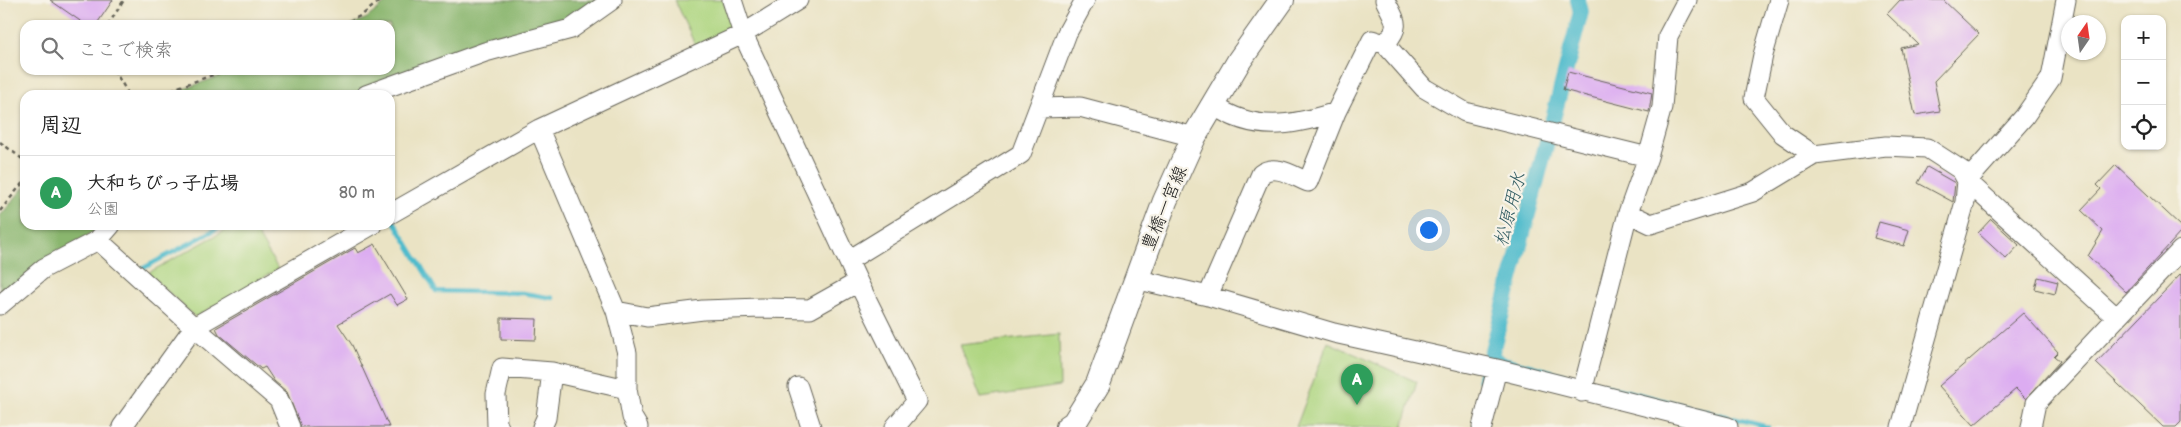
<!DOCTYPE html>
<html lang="ja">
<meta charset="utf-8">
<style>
:root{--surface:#fff;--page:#f6f6f6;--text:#222;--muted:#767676;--line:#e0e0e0;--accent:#ea580c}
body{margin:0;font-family:"Balsamiq Sans","Klee One",sans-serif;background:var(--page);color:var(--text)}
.controls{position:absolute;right:15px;top:15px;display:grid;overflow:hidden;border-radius:10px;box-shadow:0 1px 4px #0004}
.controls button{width:45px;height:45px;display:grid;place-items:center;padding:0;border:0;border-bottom:1px solid var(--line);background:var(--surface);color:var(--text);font:25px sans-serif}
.compass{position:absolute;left:2061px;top:15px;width:45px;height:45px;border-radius:50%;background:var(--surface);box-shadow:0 1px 4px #0004;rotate:13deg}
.you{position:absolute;left:1428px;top:229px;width:18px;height:18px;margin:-12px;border:4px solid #fff;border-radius:50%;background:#1a73e8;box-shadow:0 0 0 8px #1a73e833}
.badge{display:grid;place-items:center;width:32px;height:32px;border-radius:50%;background:var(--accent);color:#fff;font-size:16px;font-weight:700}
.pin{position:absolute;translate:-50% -41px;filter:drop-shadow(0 1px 2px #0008)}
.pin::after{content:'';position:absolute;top:26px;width:18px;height:15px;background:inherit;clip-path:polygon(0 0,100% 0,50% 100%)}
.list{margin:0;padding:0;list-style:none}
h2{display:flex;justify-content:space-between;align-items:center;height:65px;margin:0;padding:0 20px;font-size:21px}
h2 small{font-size:16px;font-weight:400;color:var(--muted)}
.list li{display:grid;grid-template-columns:32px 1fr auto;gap:15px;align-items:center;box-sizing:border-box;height:75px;padding:0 20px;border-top:1px solid var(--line)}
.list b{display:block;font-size:19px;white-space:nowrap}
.list p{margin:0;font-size:16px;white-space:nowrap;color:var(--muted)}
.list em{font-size:16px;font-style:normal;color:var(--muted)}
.icon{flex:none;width:28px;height:28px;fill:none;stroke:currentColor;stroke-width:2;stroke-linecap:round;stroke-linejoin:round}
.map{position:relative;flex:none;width:2181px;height:427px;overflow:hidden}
.search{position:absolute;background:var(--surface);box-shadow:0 1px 4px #0004;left:20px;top:20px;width:375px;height:55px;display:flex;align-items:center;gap:12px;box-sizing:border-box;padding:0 18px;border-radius:15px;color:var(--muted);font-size:19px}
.panel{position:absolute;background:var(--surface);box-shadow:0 1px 4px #0004;left:20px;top:90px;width:375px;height:140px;border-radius:15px}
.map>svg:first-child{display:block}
</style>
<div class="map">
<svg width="2181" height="427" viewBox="0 0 2181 427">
<rect width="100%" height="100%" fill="#f7f3e8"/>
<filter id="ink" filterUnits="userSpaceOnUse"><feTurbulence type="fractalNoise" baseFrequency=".02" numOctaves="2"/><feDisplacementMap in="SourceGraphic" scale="10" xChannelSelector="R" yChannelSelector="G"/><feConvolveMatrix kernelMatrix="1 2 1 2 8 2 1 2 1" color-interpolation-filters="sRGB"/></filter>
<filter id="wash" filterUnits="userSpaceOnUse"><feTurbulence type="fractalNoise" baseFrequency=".0096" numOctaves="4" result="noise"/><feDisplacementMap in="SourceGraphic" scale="20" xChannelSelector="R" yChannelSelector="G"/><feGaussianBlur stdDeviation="1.12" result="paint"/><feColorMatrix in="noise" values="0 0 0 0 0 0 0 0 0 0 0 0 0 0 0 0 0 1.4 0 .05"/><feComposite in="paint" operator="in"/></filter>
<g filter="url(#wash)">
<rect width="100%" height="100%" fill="#eae3c4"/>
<path fill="#aed580" stroke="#65784e" d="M674,0H723L734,31L697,49Z
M235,225H252L278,269L195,317L148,273Z
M1059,334L1060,386L981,398L960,345Z
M1328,342L1417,382L1403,427H1296Z"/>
<path fill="#8ab66e" stroke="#536945" d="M389,0H602L578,17L485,46L352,95H168L236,70H390V25H351L367,18Z
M25,186V225H103L0,295V216Z"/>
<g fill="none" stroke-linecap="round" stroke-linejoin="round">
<path stroke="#50bbcc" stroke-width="4.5" d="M392,218L436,291L523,293L553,298
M140,270L224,225
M1491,350L1503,358L1575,378
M1595,383L1768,427"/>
<path stroke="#50bbcc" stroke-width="16" d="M1485,378L1581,12L1578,0"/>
</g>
<g id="blocks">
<path fill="#dcacf1" d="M50,0H113L96,25H86Z
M1900,0H1943L1979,34L1934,81L1940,111L1915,115L1901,48L1918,44L1887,14Z
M1568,72L1652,93L1649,112L1563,90Z
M2116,165L2181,226V232L2126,292L2088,256L2103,231L2081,210L2101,189L2097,185Z
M1927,167L1955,183L1953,202L1918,183Z
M1991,219L2019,245L2006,259L1978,233Z
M1879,222L1909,230L1904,246L1874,238Z
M375,244L408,299L397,305L390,294L338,324L352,345L389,427H301L287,392L274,381L265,367L261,369L219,334L216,328L355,248L358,253Z
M2181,274V422L2176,427H2163L2096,363Z
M2038,277L2058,282L2055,294L2035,289Z
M2023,313L2058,352L2054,356L2060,361L2026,399L2016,389L1974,425L1939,386Z
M501,318L537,319L536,340L501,339Z"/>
</g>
</g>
<g filter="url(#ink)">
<use href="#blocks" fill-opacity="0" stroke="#646257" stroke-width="1"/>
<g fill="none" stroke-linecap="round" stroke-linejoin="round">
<g stroke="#646257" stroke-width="21">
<path id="minor" d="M732,0L743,34L858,282L917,401L895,427
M1385,0C1395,21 1402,25 1385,44L1424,88L1465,112L1648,157
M1779,0L1763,55L1754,98L1783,134L1814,155
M366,95L485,52L571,29L612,0
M1213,105C1254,133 1292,126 1336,112
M1039,108L1080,107L1194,137
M539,129L616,311L627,353V389L632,417L638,427
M1628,213L1651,224L1753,192L1814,155L1886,146L1927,148L1961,170L1967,181L2117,318
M390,214L539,129L743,34L798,0
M98,240L194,327L279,400L290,427
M849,260L1021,154L1067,33L1085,0
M1135,279L1208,296L1334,333L1497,369L1728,427
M1208,296L1261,174C1275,163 1293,176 1308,182L1336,112L1372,40L1385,44
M0,305L44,268L98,240L111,225
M616,311L647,317L703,310L761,308L810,309L858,282
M798,387L811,427
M1582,392L1628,213L1648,157L1662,107L1668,36L1687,0
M122,427L194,327L372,225
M499,427L497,426L496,394L502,368L552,372L627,389
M542,427L546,418L552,372
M1482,427L1497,369
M1901,427L1965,202L1967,181L2024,117L2051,78L2066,0
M2031,427L2036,403L2181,250"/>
</g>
<g stroke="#646257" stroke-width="26">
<path id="major" d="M1068,427L1074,423L1098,384L1165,201L1194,137L1239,61L1282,0"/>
</g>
<path stroke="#646257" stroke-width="2.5" stroke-dasharray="4 4" stroke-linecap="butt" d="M108,25L124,0
M342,25L362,15L381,0
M114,70L129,95
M156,95L227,70
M0,142L25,161
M0,211L25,180"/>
<use href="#minor" stroke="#fff" stroke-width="19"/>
<use href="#major" stroke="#fff" stroke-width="24"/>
</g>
</g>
<g text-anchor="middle" stroke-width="4.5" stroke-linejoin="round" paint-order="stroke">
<g font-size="18" fill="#1c1c1c" stroke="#f7f3e8">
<text transform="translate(1164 208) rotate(-67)" y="6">豊橋一宮線</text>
</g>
<g font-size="19" font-style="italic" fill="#315c62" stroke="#f7f3e8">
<text transform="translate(1509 209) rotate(-75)" y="7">松原用水</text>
</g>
</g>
</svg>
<div class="controls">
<button>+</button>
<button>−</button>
<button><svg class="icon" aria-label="locate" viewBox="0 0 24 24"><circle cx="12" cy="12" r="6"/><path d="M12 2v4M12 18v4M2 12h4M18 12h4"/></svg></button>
</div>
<svg class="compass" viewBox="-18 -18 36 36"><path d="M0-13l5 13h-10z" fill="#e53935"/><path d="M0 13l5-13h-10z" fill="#767676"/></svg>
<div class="you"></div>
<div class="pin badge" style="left:1357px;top:405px;background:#2e9e5b">A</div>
<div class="search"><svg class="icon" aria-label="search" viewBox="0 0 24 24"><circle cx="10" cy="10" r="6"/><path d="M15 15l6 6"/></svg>ここで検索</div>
<section class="panel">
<h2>周辺<small></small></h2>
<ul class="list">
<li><span class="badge" style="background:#2e9e5b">A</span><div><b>大和ちびっ子広場</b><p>公園</p></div><em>80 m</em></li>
</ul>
</section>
</div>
